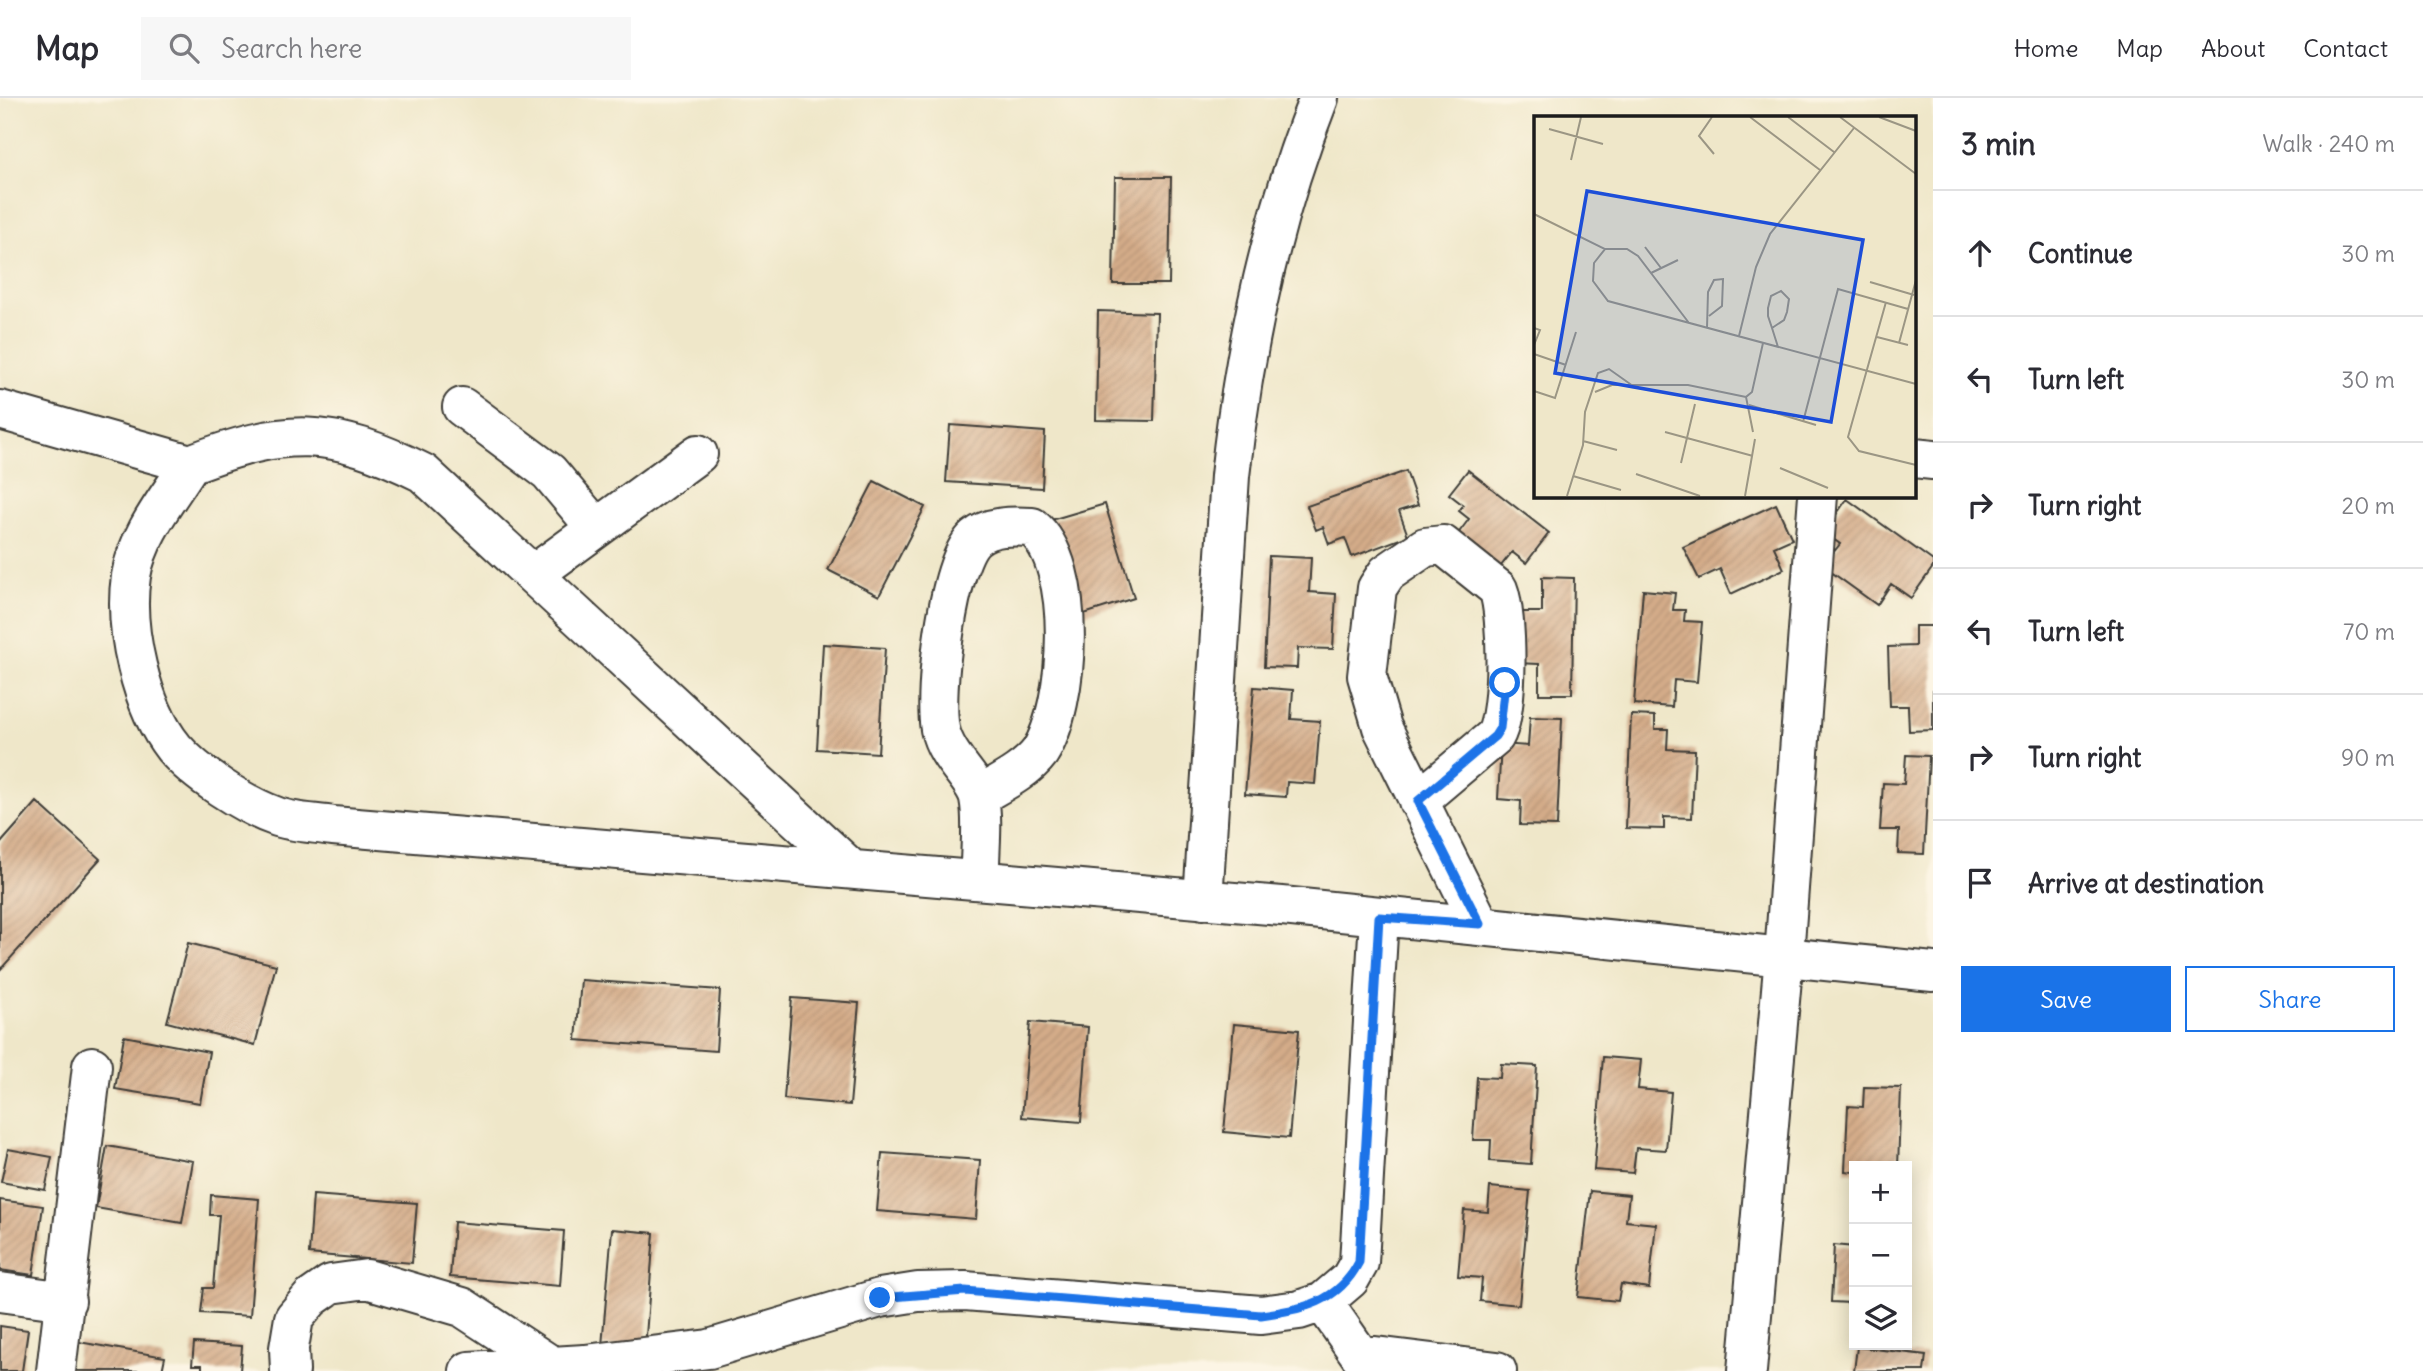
<!DOCTYPE html>
<meta charset="utf-8">
<style>
:root{--surface:#fff;--page:#f7f7f7;--text:#2b2b33;--muted:#7c7c81;--line:#e1e1e2;--accent:#1a73e8}
body{margin:0;font-family:Delius,sans-serif;background:var(--page);color:var(--text)}
.controls{position:absolute;right:21px;bottom:21px;display:grid;overflow:hidden;border-radius:0px;box-shadow:0 4px 18px #0003}
.controls button{width:63px;height:63px;display:grid;place-items:center;padding:0;border:0;border-bottom:2px solid var(--line);background:var(--surface);color:var(--text);font:35px sans-serif}
.stop{position:absolute;width:21px;height:21px;margin:-16px;border:5px solid #1a73e8;border-radius:50%;background:#fff}
.stop.end{background:#1a73e8;border-color:#fff;box-shadow:0 2px 7px #0008}
.list{margin:0;padding:0;list-style:none}
h2{display:flex;justify-content:space-between;align-items:center;height:91px;margin:0;padding:0 28px;font-size:30px}
h2 small{font-size:23px;font-weight:400;color:var(--muted)}
.list li{display:grid;grid-template-columns:46px 1fr auto;gap:21px;align-items:center;box-sizing:border-box;height:126px;padding:0 28px;border-top:2px solid var(--line)}
.list b{display:block;font-size:26px;white-space:nowrap}
.list em{font-size:23px;font-style:normal;color:var(--muted)}
.actions{display:flex;gap:14px;padding:21px 28px}
.actions a{flex:1;padding:16px 0;border:2px solid var(--accent);border-radius:0px;text-align:center;font-size:24px;color:var(--accent)}
.actions .main{background:var(--accent);color:#fff}
.icon{flex:none;width:38px;height:38px;fill:none;stroke:currentColor;stroke-width:2;stroke-linecap:round;stroke-linejoin:round}
.map{position:relative;flex:none;width:1933px;height:1273px;overflow:hidden}
header{display:flex;align-items:center;gap:42px;box-sizing:border-box;height:98px;padding:0 35px;background:var(--surface);border-bottom:2px solid var(--line)}
header strong{font-size:33px}
nav{display:flex;gap:38px;margin-inline-start:auto;font-size:24px}
.search{width:490px;height:63px;background:var(--page);display:flex;align-items:center;gap:18px;box-sizing:border-box;padding:0 24px;border-radius:0px;color:var(--muted);font-size:26px}
main{display:flex}
aside{flex:1;background:var(--surface)}
.map>svg:first-child{display:block}
</style>
<header>
<strong>Map</strong>
<div class="search"><svg class="icon" aria-label="search" viewBox="0 0 24 24"><circle cx="10" cy="10" r="6"/><path d="M15 15l6 6"/></svg>Search here</div>
<nav><a>Home</a><a>Map</a><a>About</a><a>Contact</a></nav>
</header>
<main>
<div class="map">
<svg width="1933" height="1273" viewBox="0 0 1933 1273">
<defs>
<pattern id="building-hatch" width="6" height="6" patternUnits="userSpaceOnUse" patternTransform="scale(1.75)"><rect width="6" height="6" fill="#d4ac89"/><path d="M-1 1l2-2M0 6l6-6M5 7l2-2" fill="none" stroke="#b59376"/></pattern>
</defs>
<rect width="100%" height="100%" fill="#fcf5e5"/>
<filter id="ink" filterUnits="userSpaceOnUse"><feTurbulence type="fractalNoise" baseFrequency=".0143" numOctaves="2"/><feDisplacementMap in="SourceGraphic" scale="14" xChannelSelector="R" yChannelSelector="G"/><feConvolveMatrix kernelMatrix="1 2 1 2 8 2 1 2 1" color-interpolation-filters="sRGB"/></filter>
<filter id="wash" filterUnits="userSpaceOnUse"><feTurbulence type="fractalNoise" baseFrequency=".00686" numOctaves="4" result="noise"/><feDisplacementMap in="SourceGraphic" scale="28" xChannelSelector="R" yChannelSelector="G"/><feGaussianBlur stdDeviation="1.57" result="paint"/><feColorMatrix in="noise" values="0 0 0 0 0 0 0 0 0 0 0 0 0 0 0 0 0 1.4 0 .05"/><feComposite in="paint" operator="in"/></filter>
<g filter="url(#wash)">
<rect width="100%" height="100%" fill="#efe7c9"/>
<g id="blocks">
<path fill="url(#building-hatch)" d="M1115,79H1171L1169,186H1113Z
M1098,213L1157,215L1154,323L1096,322Z
M950,327L1045,334L1042,390L946,384Z
M1468,372L1549,435L1526,465L1512,454L1493,478L1451,445L1469,421L1459,413L1463,407L1449,396Z
M1406,373L1418,407L1399,413L1408,438L1352,459L1345,440L1329,446L1323,429L1316,432L1307,408Z
M874,383L925,409L879,498L828,472Z
M1847,401L1933,463V469L1911,500L1891,486L1877,507L1823,468L1840,446L1824,434Z
M1105,406L1134,500L1081,517L1051,422Z
M1776,406L1792,441L1774,449L1784,471L1731,496L1720,471L1699,481L1683,449Z
M1269,458L1311,460L1309,494L1336,496L1333,551L1298,550L1297,570L1264,569Z
M1542,479L1574,480L1572,596H1539V566L1514,565L1515,514H1542Z
M1643,492L1675,495L1673,512H1685L1684,523L1702,524L1697,584L1674,582L1672,609L1634,606Z
M1915,528H1933V632L1909,633L1908,608H1890L1888,549L1915,548Z
M823,546L885,550L878,655L817,651Z
M1254,589L1293,592L1291,621L1320,623L1315,686L1287,684L1286,699L1245,696Z
M1631,617L1655,618V631H1668L1667,651L1695,652L1692,720L1664,719V731L1626,730Z
M1530,619L1562,620L1557,728L1520,727L1521,703L1498,701L1501,646L1528,648Z
M1906,657L1929,658L1924,756L1898,755L1899,732H1880L1883,685L1904,686Z
M37,704L100,761L0,872V746Z
M188,845L276,867L255,947L167,924Z
M581,882L720,892L716,953L576,942Z
M792,900L859,905L850,1007L784,1001Z
M1030,924L1088,929L1081,1024L1022,1019Z
M1234,926L1299,932L1289,1040L1224,1034Z
M124,938L209,954L200,1005L115,991Z
M1603,959L1641,962L1638,991L1671,994L1666,1052L1636,1050L1633,1075L1594,1072Z
M1501,966L1537,968L1531,1066L1490,1063L1491,1042H1473L1477,979L1500,980Z
M1864,989L1901,990L1898,1068H1854V1074L1845,1073L1848,1008L1863,1009Z
M107,1048L193,1063L182,1125L96,1110Z
M8,1051L52,1059L45,1092L1,1084Z
M882,1055L980,1062L976,1121L877,1113Z
M1490,1089L1530,1093L1519,1207L1480,1203L1482,1180L1458,1178L1464,1112L1488,1114Z
M1590,1093L1629,1097L1626,1123L1656,1126L1649,1190L1621,1186L1618,1203L1578,1199Z
M211,1097L259,1101L250,1218L201,1215L204,1190H213L219,1117H210Z
M313,1097L417,1105L412,1165L309,1156Z
M0,1102L43,1108L33,1177L0,1172Z
M454,1124L564,1133L560,1188L450,1179Z
M612,1131L654,1135L645,1251L602,1248Z
M1834,1147L1854,1149V1235L1850,1234L1851,1205L1831,1204Z
M0,1228L28,1232L22,1273H0Z
M79,1244L165,1259L162,1273H74Z
M194,1245L242,1248L240,1273H202V1267H192Z
M1857,1249L1926,1257L1924,1273H1854Z"/>
</g>
</g>
<g filter="url(#ink)">
<use href="#blocks" fill-opacity="0" stroke="#3c3a36" stroke-width="2"/>
<g fill="none" stroke-linecap="round" stroke-linejoin="round">
<g stroke="#3c3a36" stroke-width="42">
<path id="street" d="M462,309L549,374L596,430
M0,312L190,366C168,401 138,436 131,478C123,530 141,609 174,650C196,676 244,707 275,718C293,725 315,725 333,728L1282,808L1933,874
M1914,360L1933,362
M190,366C287,329 330,329 423,375L851,771
M534,476L698,356
M979,698C999,686 1026,673 1040,654C1070,607 1079,467 1032,429C1013,428 990,427 975,440C948,464 933,595 940,631C946,660 975,681 979,700C984,725 979,756 980,781
M1418,703L1495,638C1509,615 1508,516 1498,491L1443,447L1425,449L1387,475L1377,490L1367,578L1382,629L1480,826
M1203,802L1230,378C1244,248 1271,121 1319,0
M0,1194L66,1203
M1359,1256L1497,1273
M56,1273L92,968
M290,1273L289,1250L294,1220L311,1200L331,1186L367,1181L462,1209L549,1266
M469,1273L585,1266L709,1251L880,1200L918,1194L965,1193L1261,1217L1299,1212L1323,1204
M1371,1273L1323,1204L1350,1181L1359,1165L1379,819
M1747,1273L1784,858L1818,397"/>
</g>
<use href="#street" stroke="#fff" stroke-width="38"/>
</g>
</g>
<g fill="none" stroke-linecap="round" stroke-linejoin="round" filter="url(#ink)">
<path stroke="#1a73e8" stroke-width="9" d="M880,1200L965,1193L1261,1217C1303,1211 1338,1205 1359,1164L1379,819L1480,826L1418,703L1495,638L1500,630L1505,585"/>
</g>
<g transform="translate(1534 18)">
<rect width="382" height="382" fill="#efe7c9"/>
<path fill="none" stroke="#9b9684" stroke-width="2" d="M178,1L165,20L180,38M216,1L286,54M254,1L300,36M306,1L382,58M345,1L382,15M15,13L69,28M37,44L47,1M0,98L71,133L60,147L59,165L74,185L382,268M111,131L127,152M71,133H93L104,140L155,207M117,157L144,144M336,166L380,179M352,186L314,321L325,335L382,349M0,212L6,214L0,229M173,212L174,176L180,164L189,163L188,190L175,200M238,212L250,204L253,196L255,183L247,175L237,180L234,192V200L238,212L244,231M205,220L222,151L236,118L320,12M343,221L374,229M365,227L382,164M0,238L32,249M0,275L21,282L42,216M61,276L78,269H154L212,281M215,289L282,309M269,306L304,173L374,193M131,316L219,340M219,316L212,281L218,276L229,227M49,325L83,334M147,347L161,288M246,352L294,372M102,358L166,380M39,360L87,374M33,380L49,329L51,296L64,257L75,253L99,270M211,380L221,323"/>
<path fill="#1d4ed8" fill-opacity="0.15" stroke="#1d4ed8" stroke-width="3.5" d="M53,75L329,124L297,306L21,257Z"/>
<rect width="382" height="382" fill="none" stroke="#1c1c1c" stroke-width="3.5"/>
</g>
</svg>
<div class="controls">
<button>+</button>
<button>−</button>
<button><svg class="icon" aria-label="layers" viewBox="0 0 24 24"><path d="M12 4l9 5-9 5-9-5zM3 14l9 5 9-5"/></svg></button>
</div>
<div class="stop" style="left:1505px;top:585px"></div>
<div class="stop end" style="left:880px;top:1200px"></div>
</div>
<aside>
<h2>3 min<small>Walk · 240 m</small></h2>
<ul class="list">
<li><svg class="icon" aria-label="ahead" viewBox="0 0 24 24"><path d="M12 20V5M6 11l6-6 6 6"/></svg><div><b>Continue</b></div><em>30 m</em></li>
<li><svg class="icon" aria-label="left" viewBox="0 0 24 24"><path d="M17 20v-9H6M10 6l-5 5 5 5"/></svg><div><b>Turn left</b></div><em>30 m</em></li>
<li><svg class="icon" aria-label="right" viewBox="0 0 24 24"><path d="M7 20v-9h11M14 6l5 5-5 5"/></svg><div><b>Turn right</b></div><em>20 m</em></li>
<li><svg class="icon" aria-label="left" viewBox="0 0 24 24"><path d="M17 20v-9H6M10 6l-5 5 5 5"/></svg><div><b>Turn left</b></div><em>70 m</em></li>
<li><svg class="icon" aria-label="right" viewBox="0 0 24 24"><path d="M7 20v-9h11M14 6l5 5-5 5"/></svg><div><b>Turn right</b></div><em>90 m</em></li>
<li><svg class="icon" aria-label="arrive" viewBox="0 0 24 24"><path d="M6 21V4h12l-3 4 3 4H6"/></svg><div><b>Arrive at destination</b></div></li>
</ul>
<div class="actions"><a class="main">Save</a><a>Share</a></div>
</aside>
</main>
